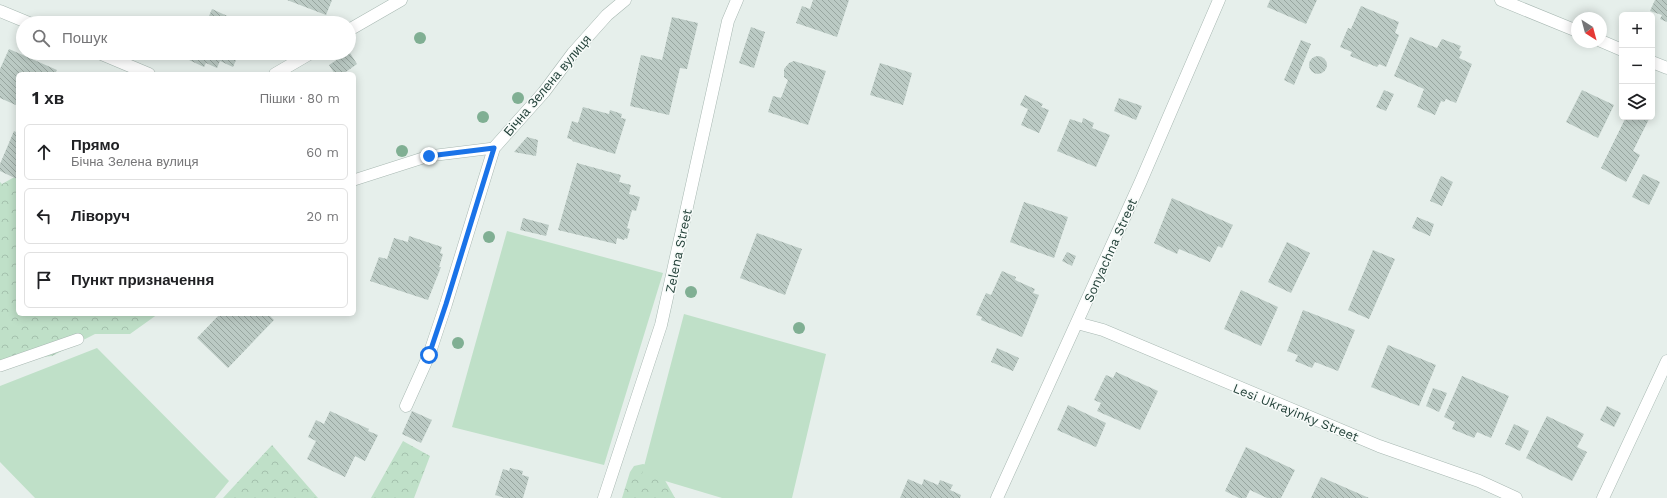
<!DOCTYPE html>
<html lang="uk">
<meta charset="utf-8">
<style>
:root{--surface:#fff;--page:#f6f6f6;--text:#202124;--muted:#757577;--line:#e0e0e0}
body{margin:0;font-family:"Work Sans",sans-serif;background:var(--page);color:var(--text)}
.controls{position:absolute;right:12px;top:12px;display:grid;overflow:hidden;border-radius:6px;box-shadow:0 2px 10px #0003}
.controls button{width:36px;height:36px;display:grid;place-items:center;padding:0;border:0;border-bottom:1px solid var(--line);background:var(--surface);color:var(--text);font:20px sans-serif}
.compass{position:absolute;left:1571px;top:12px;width:36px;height:36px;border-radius:50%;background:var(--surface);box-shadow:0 2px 10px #0003;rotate:144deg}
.stop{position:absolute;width:12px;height:12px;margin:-9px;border:3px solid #1a73e8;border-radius:50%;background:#fff}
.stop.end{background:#1a73e8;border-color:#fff;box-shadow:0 1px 4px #0008}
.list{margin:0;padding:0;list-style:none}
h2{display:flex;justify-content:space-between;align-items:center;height:52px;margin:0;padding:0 16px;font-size:17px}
h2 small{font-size:13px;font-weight:400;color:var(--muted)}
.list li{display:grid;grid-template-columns:26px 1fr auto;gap:12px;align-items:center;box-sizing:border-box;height:56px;margin:0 8px 8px;padding:0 8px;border:1px solid var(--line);border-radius:6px}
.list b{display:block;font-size:15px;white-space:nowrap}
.list p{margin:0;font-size:13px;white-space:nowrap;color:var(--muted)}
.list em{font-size:13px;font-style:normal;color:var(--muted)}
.icon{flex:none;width:22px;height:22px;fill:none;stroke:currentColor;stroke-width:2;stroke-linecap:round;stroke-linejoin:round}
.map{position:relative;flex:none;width:1667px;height:498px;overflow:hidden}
.search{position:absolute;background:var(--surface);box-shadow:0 2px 10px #0003;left:16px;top:16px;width:340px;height:44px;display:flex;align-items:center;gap:10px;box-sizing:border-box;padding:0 14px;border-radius:22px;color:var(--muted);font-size:15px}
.panel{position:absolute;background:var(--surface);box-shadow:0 2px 10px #0003;left:16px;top:72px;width:340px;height:244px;border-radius:6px}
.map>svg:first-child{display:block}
</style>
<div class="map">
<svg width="1667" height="498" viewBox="0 0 1667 498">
<defs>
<pattern id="forest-crowns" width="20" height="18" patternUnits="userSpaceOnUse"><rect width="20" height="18" fill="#bfe0c8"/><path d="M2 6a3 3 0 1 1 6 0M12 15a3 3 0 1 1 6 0" fill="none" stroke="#a4c1ad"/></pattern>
<pattern id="building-back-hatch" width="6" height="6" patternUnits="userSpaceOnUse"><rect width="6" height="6" fill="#bbcac4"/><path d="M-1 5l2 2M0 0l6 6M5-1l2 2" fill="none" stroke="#98a6a0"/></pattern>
</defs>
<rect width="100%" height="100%" fill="#e6efeb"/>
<path fill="url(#forest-crowns)" d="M18,175V240L16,254L18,257V314H158L130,334H95L52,356L14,360L0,366V182L2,184Z
M403,441L430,456L414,498H371Z
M272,445L318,498H223Z
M643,464L658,468L675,498H622L630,472L634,466Z"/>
<path fill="#bfe0c8" d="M507,231L663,273L604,465L452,427Z
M684,314L826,354L792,498H722L642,474Z
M97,348L229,481L215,498H35L0,462V386Z"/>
<path fill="url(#building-back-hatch)" d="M287,0H332L326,15Z
M813,0H849L837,37L796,23L802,6L810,9Z
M1270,0H1317L1306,24L1267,7Z
M1655,0H1667V22L1660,19L1662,15L1650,11Z
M1361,6L1399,22L1395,33L1399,35L1386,67L1379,64L1377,67L1350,56L1352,52L1340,47L1348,28L1351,29Z
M212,9L234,19L235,18L247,23H206Z
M672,17L698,23L687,69L680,68L669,115L630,106L641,55L662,60Z
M751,27L765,32L754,68L739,63Z
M1410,37L1437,48L1442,39L1461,46L1459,50L1462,52L1459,58L1472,64L1456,103L1446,99L1444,102L1441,101L1435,115L1417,107L1424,89L1394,76Z
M1301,40L1311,44L1294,85L1284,80Z
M9,49L57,70L55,74H18V106L0,98V69Z
M193,53H239L233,67L220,61L217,68L206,63L204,67L189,60Z
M347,53H350L357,64L343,74H335L329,65Z
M1309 65a9 9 0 1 1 18 0a9 9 0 1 1-18 0Z
M794,61L826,71L808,125L768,112L773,96L781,98L788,80L784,77V69L789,63Z
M880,63L912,73L903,105L870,95Z
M1384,90L1394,94L1386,111L1376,107Z
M1582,90L1614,105L1598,138L1566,122Z
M1025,95L1043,104L1041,107L1049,110L1039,133L1021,125L1028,109L1020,105Z
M1119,98L1142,106L1136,120L1114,111Z
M583,107L609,114L610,110L622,114L621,118L626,119L615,154L572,141L573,140L567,138L572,121L578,123Z
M1626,117H1650L1633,151L1640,155L1626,182L1601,168Z
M1083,118L1094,123L1092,128L1110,135L1096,167L1057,151L1070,119L1082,123Z
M14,131L18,133L17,179L0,171V164Z
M527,137L538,140L536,156L514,152Z
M577,163L621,175L619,182L631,185L629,194L640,197L636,211L632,210L627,228L630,229L627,239L625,238L624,240L617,238L616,244L558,230Z
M1643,174L1660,182L1649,205L1632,197Z
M1441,176L1453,182L1442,206L1430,201Z
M1172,198L1233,225L1222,248L1218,246L1210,262L1179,249L1177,254L1154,243Z
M1024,202L1068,217L1054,258L1010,242Z
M1417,217L1434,224L1430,236L1412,228Z
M523,218L549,225L546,236L520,230Z
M757,233L802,249L785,295L740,278Z
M409,236L442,247L440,253L443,254L439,267H441L428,300L370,281L379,257L387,259L394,238L408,242Z
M1287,242L1310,253L1291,293L1268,282Z
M1373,250L1395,259L1369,319L1348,310Z
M1067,252L1076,256L1072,266L1062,261Z
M1002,271L1016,277L1015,280L1035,289L1033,293L1039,295L1022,337L981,320L982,317L976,315L986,293L991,295Z
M1241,290L1278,307L1261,346L1224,329Z
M1303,310L1355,330L1338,371L1315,362L1312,368L1295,361L1298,355L1287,351Z
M220,314H268L274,320L228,368L197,338Z
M1388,345L1436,365L1419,406L1371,387Z
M997,348L1019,358L1013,371L991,362Z
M1116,372L1158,391L1140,430L1097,411L1101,403L1094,400L1106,375L1113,378Z
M1462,376L1509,396L1491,438L1477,432L1474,438L1452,429L1455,422L1444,417Z
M1433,388L1447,393L1439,412L1426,406Z
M1068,405L1106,423L1096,447L1057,430Z
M1607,406L1621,413L1614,427L1600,420Z
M330,411L369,429L368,431L378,435L365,461L355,456L345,477L307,459L316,441L308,437L316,420L324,424Z
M412,411L432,420L421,443L402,434Z
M1547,416L1584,434L1577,447L1587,452L1572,481L1526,458Z
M1514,424L1529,431L1520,451L1505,444Z
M1246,447L1295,470L1281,498H1267L1250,490L1246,498H1239L1225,491Z
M510,468L523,471L522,475L529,477L523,498H505L495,495L503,469L509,471Z
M1321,477L1369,498H1311Z
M908,479L922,485L924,479L938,485L940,480L953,485L950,490L961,495L960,498H900Z"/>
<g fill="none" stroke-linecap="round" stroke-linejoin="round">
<g stroke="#a8b8b2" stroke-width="12">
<path id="service" d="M354,180L429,156L494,148
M0,366L78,339"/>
</g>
<g stroke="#a8b8b2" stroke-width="13">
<path id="minor" d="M1501,0L1577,31
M0,11L29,23
M349,30L401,0
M1601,41L1622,50
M99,53L149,74
M1652,62L1667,68
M275,74L311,53
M1077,323L1103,330L1379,446L1479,481L1516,498
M406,406L429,355L446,304L494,148L544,92L573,53L607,15L625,0
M604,498L661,325L728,21L737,0
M997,498L1141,181L1219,0
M1603,498L1667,361"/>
</g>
<use href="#service" stroke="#fff" stroke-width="11"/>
<use href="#minor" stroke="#fff" stroke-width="12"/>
</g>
<g fill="#80af93">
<circle cx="420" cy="38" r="6"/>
<circle cx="518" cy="98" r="6"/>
<circle cx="483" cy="117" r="6"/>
<circle cx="402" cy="151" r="6"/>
<circle cx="489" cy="237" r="6"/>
<circle cx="691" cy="292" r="6"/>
<circle cx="799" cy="328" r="6"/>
<circle cx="458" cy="343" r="6"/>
</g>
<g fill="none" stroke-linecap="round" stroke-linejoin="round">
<path stroke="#1a73e8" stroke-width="5" d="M429,355L446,304L494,148L429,156"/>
</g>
<g text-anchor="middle" stroke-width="3" stroke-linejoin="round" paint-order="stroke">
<g font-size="13" fill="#24423a" stroke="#f7fbf9">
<text transform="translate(547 85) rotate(-50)" y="5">Бічна Зелена вулиця</text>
<text transform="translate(1110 250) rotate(-66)" y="5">Sonyachna Street</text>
<text transform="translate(678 251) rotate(-78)" y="5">Zelena Street</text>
<text transform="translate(1296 412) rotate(22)" y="5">Lesi Ukrayinky Street</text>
</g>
</g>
</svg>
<div class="controls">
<button>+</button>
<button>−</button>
<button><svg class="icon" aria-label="layers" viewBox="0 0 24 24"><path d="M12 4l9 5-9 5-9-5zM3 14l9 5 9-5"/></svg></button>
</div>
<svg class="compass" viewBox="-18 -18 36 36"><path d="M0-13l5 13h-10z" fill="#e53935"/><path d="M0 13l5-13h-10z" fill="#757577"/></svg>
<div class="stop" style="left:429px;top:355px"></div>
<div class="stop end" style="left:429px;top:156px"></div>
<div class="search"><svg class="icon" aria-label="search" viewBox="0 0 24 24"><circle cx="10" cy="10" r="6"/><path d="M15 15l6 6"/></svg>Пошук</div>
<section class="panel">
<h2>1 хв<small>Пішки · 80 m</small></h2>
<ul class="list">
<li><svg class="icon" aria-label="ahead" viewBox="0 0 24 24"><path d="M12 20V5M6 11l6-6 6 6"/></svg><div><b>Прямо</b><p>Бічна Зелена вулиця</p></div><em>60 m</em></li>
<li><svg class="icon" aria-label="left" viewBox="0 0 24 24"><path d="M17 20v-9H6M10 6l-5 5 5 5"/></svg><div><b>Ліворуч</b></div><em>20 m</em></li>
<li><svg class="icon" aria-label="arrive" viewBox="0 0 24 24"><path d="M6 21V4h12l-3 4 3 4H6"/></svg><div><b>Пункт призначення</b></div></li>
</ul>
</section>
</div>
